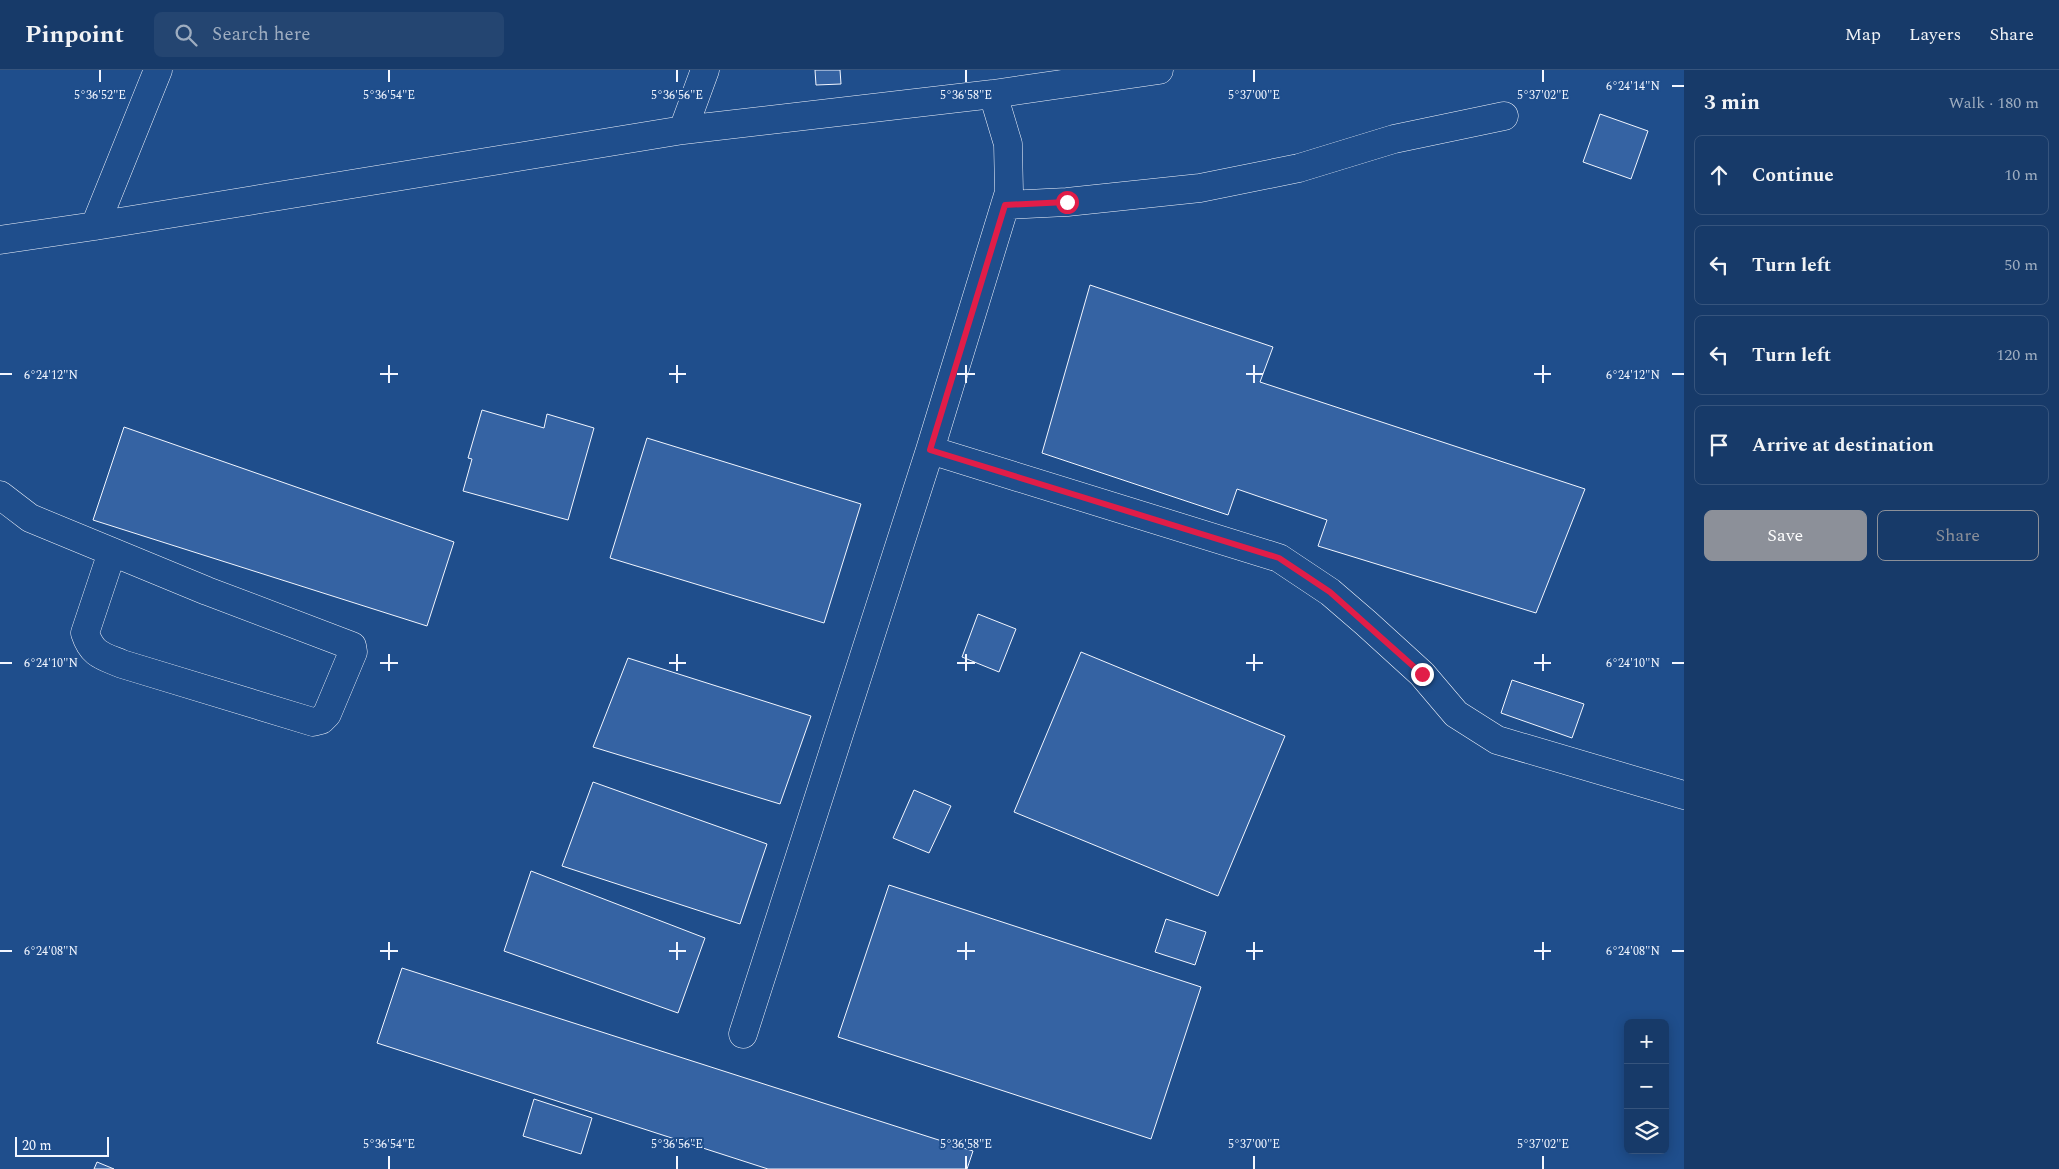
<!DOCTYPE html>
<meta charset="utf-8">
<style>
:root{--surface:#173a69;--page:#244571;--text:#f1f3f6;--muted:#9eadc0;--line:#36547d;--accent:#8c9099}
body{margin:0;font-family:Spectral,serif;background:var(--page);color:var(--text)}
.controls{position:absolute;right:15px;bottom:15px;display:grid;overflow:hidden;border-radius:8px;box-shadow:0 2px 12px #0003}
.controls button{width:45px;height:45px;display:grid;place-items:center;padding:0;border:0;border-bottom:1px solid var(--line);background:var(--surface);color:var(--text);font:25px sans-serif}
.scale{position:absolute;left:15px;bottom:12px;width:94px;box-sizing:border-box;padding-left:5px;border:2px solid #f2f6ff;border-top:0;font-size:14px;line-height:18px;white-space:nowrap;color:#f2f6ff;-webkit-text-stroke:4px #1f4e8c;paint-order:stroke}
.stop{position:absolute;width:15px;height:15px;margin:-11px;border:4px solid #e11d48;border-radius:50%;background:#fff}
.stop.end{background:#e11d48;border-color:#fff;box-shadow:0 1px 5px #0008}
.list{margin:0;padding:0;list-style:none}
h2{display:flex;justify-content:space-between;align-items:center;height:65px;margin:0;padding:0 20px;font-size:21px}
h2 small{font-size:16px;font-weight:400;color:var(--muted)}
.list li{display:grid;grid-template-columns:32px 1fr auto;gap:15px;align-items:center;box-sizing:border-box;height:80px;margin:0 10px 10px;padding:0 10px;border:1px solid var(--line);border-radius:8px}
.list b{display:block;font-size:19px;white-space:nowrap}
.list em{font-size:16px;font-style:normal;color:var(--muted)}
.actions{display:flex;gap:10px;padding:15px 20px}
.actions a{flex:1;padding:11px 0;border:1px solid var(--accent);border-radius:8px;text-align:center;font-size:18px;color:var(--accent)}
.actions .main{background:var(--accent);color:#fff}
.icon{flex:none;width:28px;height:28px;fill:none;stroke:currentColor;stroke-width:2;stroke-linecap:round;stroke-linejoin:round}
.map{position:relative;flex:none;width:1684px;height:1099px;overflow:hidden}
header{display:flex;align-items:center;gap:30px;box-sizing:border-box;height:70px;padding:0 25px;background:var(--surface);border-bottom:1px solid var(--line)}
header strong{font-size:24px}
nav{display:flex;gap:28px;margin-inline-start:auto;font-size:18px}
.search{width:350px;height:45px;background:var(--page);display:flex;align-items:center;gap:12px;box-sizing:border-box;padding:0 18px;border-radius:8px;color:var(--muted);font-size:19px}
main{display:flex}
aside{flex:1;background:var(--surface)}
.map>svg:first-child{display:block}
</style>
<header>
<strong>Pinpoint</strong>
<div class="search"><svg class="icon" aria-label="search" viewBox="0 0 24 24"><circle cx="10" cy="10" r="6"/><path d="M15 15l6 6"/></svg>Search here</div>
<nav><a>Map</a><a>Layers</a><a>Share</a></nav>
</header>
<main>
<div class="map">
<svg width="1684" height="1099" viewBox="0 0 1684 1099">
<rect width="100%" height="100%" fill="#1f4e8c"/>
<path fill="#3563a3" stroke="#f2f6ff" d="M815,0H840L841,14L816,15Z
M1600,44L1648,61L1631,109L1583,92Z
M1090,215L1273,277L1260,312L1585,419L1536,543L1318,476L1327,450L1237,419L1228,445L1042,383Z
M482,340L544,358L547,344L594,358L568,450L463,421L472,389L468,388Z
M124,357L454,472L427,556L93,450Z
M647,368L861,434L824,553L610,488Z
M978,544L1016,559L999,602L962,587Z
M1081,582L1285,666L1218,826L1014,742Z
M628,588L811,646L780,734L593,677Z
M1512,610L1584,634L1572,668L1501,643Z
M593,712L767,774L740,854L562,796Z
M914,720L951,736L929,783L893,768Z
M531,801L705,868L678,943L504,881Z
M889,815L1201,917L1151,1069L838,967Z
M1166,849L1206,862L1195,895L1155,882Z
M402,898L973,1081L967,1099H768L377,973Z
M534,1029L592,1048L581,1084L523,1066Z
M97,1092L114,1099H94Z"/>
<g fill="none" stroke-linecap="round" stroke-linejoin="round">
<g stroke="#f2f6ff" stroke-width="29">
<path id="minor" d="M683,60L705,0
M1005,135L1067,132L1200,118L1299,98L1394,69L1504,46
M95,156L158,0
M0,170L95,156L683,60L993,24L1159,0
M930,380L1279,488L1330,522L1366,553L1422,604L1456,644L1497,670L1684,725
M0,425L30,448L207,521L352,576L353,582L327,644L321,650L313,652L122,594C103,586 92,585 85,563L112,482
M743,964L930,380L1009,122L1008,74L993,24"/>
</g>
<use href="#minor" stroke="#1f4e8c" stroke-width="28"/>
</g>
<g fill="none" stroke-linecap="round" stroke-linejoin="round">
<path stroke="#e11d48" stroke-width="6" d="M1067,132L1005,135L930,380L1279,488L1330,522L1422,604"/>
</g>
<path fill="none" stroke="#f2f6ff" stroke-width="2" d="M100,0V12M389,0V12M677,0V12M966,0V12M1254,0V12M1543,0V12M1672,16H1684M389,295V313M677,295V313M966,295V313M1254,295V313M1543,295V313M0,304H12M380,304H398M669,304H686M957,304H975M1246,304H1263M1534,304H1551M1672,304H1684M389,584V601M677,584V601M966,584V601M1254,584V601M1543,584V601M0,593H12M380,593H398M669,593H686M957,593H975M1246,593H1263M1534,593H1551M1672,593H1684M389,872V890M677,872V890M966,872V890M1254,872V890M1543,872V890M0,881H12M380,881H398M669,881H686M957,881H975M1246,881H1263M1534,881H1551M1672,881H1684M389,1086V1099M677,1086V1099M966,1086V1099M1254,1086V1099M1543,1086V1099"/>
<g font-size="12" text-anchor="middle" fill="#f2f6ff" stroke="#1f4e8c" stroke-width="4" stroke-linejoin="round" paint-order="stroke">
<text x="1633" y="20">6°24'14"N</text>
<text x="100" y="29">5°36'52"E</text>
<text x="389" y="29">5°36'54"E</text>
<text x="677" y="29">5°36'56"E</text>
<text x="966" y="29">5°36'58"E</text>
<text x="1254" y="29">5°37'00"E</text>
<text x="1543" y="29">5°37'02"E</text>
<text x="51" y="309">6°24'12"N</text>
<text x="1633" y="309">6°24'12"N</text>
<text x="51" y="597">6°24'10"N</text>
<text x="1633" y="597">6°24'10"N</text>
<text x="51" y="885">6°24'08"N</text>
<text x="1633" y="885">6°24'08"N</text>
<text x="389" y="1078">5°36'54"E</text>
<text x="677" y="1078">5°36'56"E</text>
<text x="966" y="1078">5°36'58"E</text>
<text x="1254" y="1078">5°37'00"E</text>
<text x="1543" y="1078">5°37'02"E</text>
</g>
</svg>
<div class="controls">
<button>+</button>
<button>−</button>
<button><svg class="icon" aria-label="layers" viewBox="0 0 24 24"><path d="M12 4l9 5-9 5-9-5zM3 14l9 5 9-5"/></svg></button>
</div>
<div class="scale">20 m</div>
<div class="stop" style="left:1067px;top:132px"></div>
<div class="stop end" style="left:1422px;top:604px"></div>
</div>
<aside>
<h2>3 min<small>Walk · 180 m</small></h2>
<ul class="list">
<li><svg class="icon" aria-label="ahead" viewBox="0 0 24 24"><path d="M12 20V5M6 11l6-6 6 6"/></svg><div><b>Continue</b></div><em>10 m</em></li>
<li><svg class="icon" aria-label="left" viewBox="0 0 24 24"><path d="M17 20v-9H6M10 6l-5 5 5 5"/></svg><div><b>Turn left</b></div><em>50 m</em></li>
<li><svg class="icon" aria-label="left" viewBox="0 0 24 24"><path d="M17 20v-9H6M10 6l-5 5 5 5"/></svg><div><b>Turn left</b></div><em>120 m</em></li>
<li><svg class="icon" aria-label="arrive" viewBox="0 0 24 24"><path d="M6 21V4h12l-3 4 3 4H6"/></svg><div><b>Arrive at destination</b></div></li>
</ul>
<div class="actions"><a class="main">Save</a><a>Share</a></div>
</aside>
</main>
